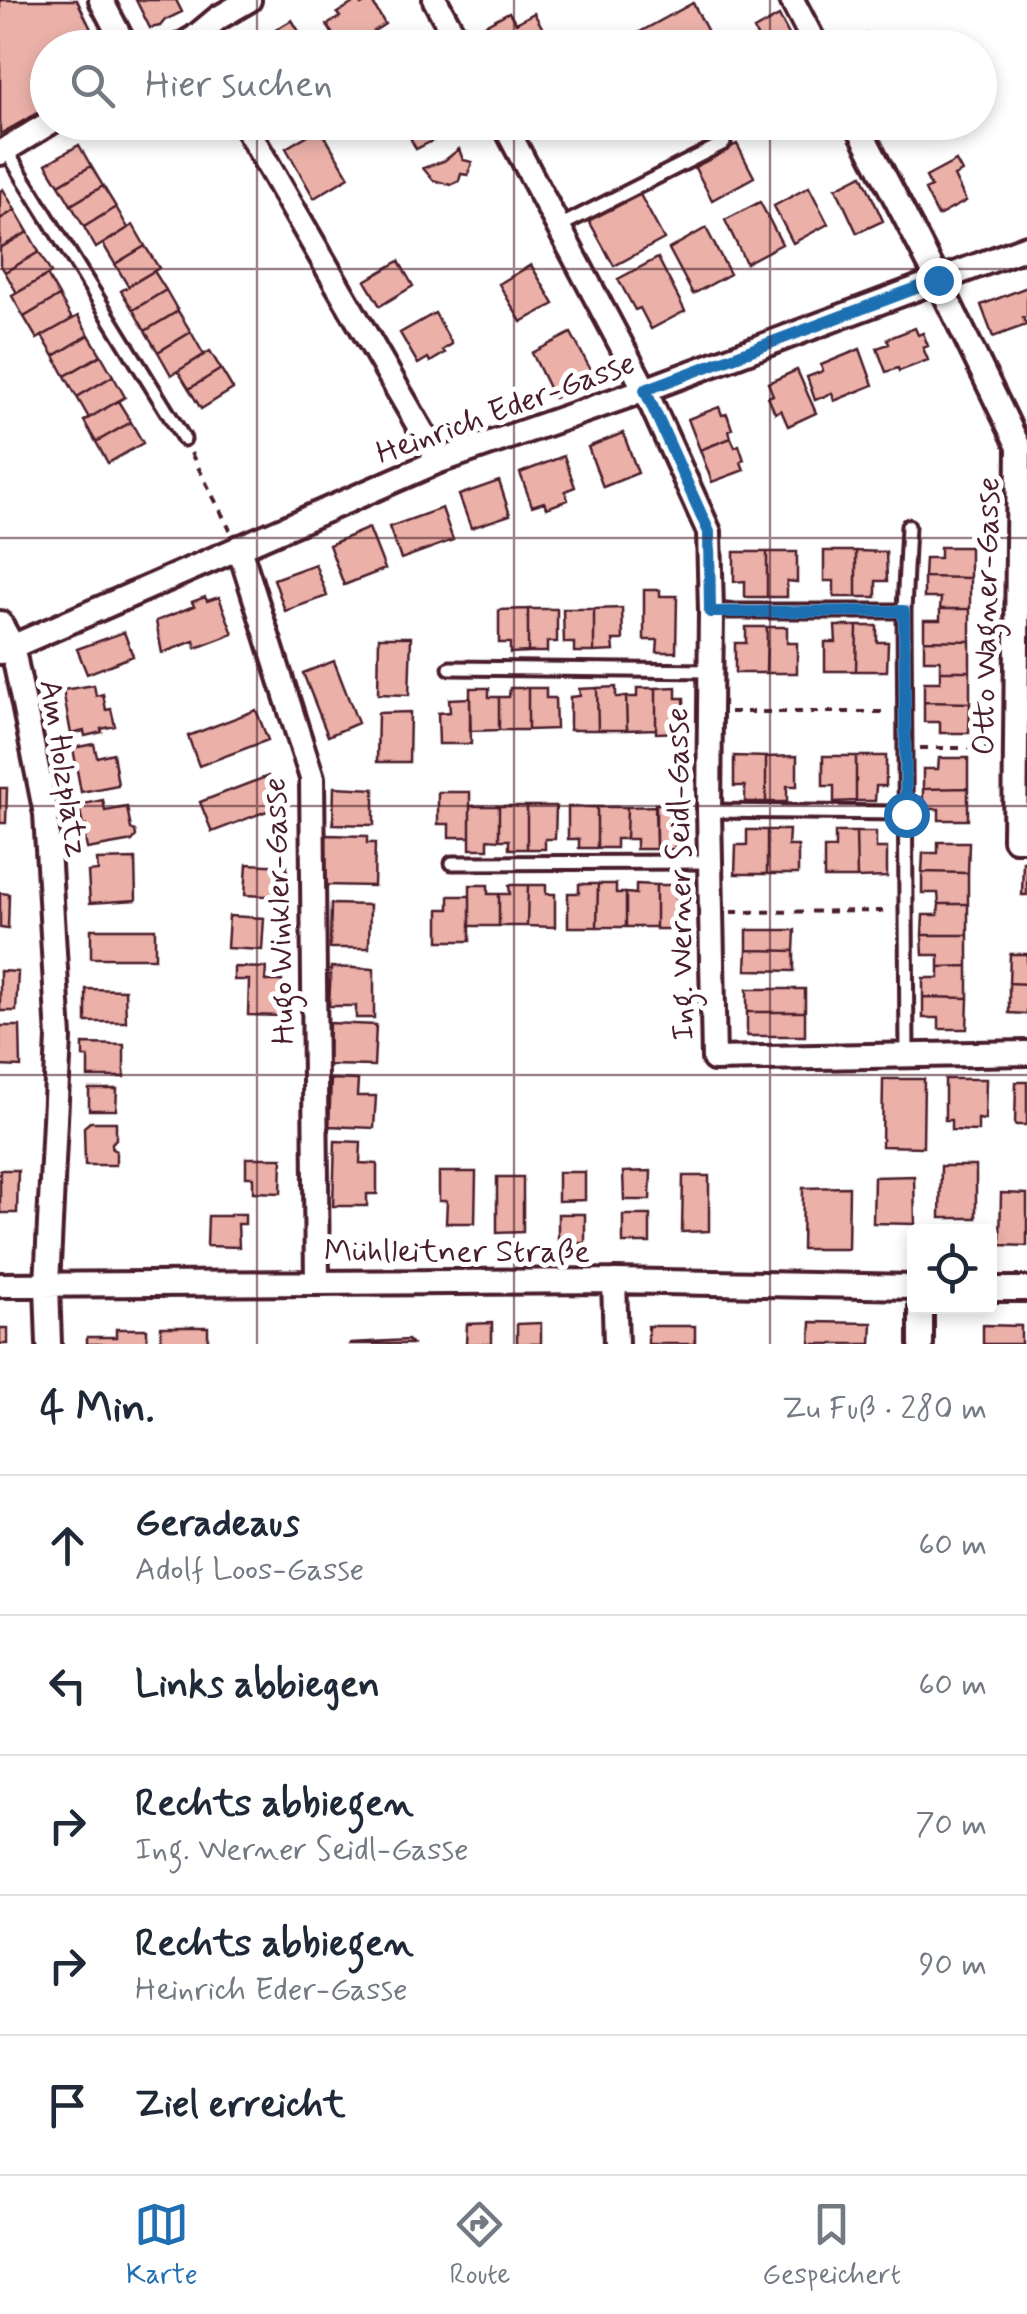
<!DOCTYPE html>
<html lang="de">
<meta charset="utf-8">
<style>
:root{--surface:#fff;--page:#f6f6f7;--text:#1f2937;--muted:#747a83;--line:#e0e1e3;--accent:#1f6fb2}
body{margin:0;font-family:Mynerve,sans-serif;background:var(--page);color:var(--text)}
.controls{position:absolute;right:30px;bottom:30px;display:grid;overflow:hidden;border-radius:10px;box-shadow:0 5px 15px #0003}
.controls button{width:90px;height:90px;display:grid;place-items:center;padding:0;border:0;border-bottom:2px solid var(--line);background:var(--surface);color:var(--text);font:50px sans-serif}
.stop{position:absolute;width:30px;height:30px;margin:-22px;border:8px solid #1f6fb2;border-radius:50%;background:#fff}
.stop.end{background:#1f6fb2;border-color:#fff;box-shadow:0 2px 10px #0008}
.list{margin:0;padding:0;list-style:none}
h2{display:flex;justify-content:space-between;align-items:center;height:130px;margin:0;padding:0 40px;font-size:42px}
h2 small{font-size:32px;font-weight:400;color:var(--muted)}
.list li{display:grid;grid-template-columns:65px 1fr auto;gap:30px;align-items:center;box-sizing:border-box;height:140px;padding:0 40px;border-top:2px solid var(--line)}
.list b{display:block;font-size:38px;white-space:nowrap}
.list p{margin:0;font-size:32px;white-space:nowrap;color:var(--muted)}
.list em{font-size:32px;font-style:normal;color:var(--muted)}
.icon{flex:none;width:55px;height:55px;fill:none;stroke:currentColor;stroke-width:2;stroke-linecap:round;stroke-linejoin:round}
.map{position:relative;flex:none;width:1027px;height:1344px;overflow:hidden}
.search{position:absolute;background:var(--surface);box-shadow:0 5px 15px #0003;left:30px;right:30px;top:30px;height:110px;display:flex;align-items:center;gap:25px;box-sizing:border-box;padding:0 35px;border-radius:55px;color:var(--muted);font-size:38px}
.sheet{height:830px;background:var(--surface)}
nav{display:flex;justify-content:space-around;align-items:center;box-sizing:border-box;height:140px;border-top:2px solid var(--line);background:var(--surface);font-size:28px;color:var(--muted)}
nav a{display:grid;justify-items:center;gap:5px}
nav .on{color:var(--accent)}
.map>svg:first-child{display:block}
</style>
<div class="map">
<svg width="1027" height="1344" viewBox="0 0 1027 1344">
<rect width="100%" height="100%" fill="#fff"/>
<filter id="ink" filterUnits="userSpaceOnUse"><feTurbulence type="fractalNoise" baseFrequency=".01" numOctaves="2"/><feDisplacementMap in="SourceGraphic" scale="20" xChannelSelector="R" yChannelSelector="G"/><feConvolveMatrix kernelMatrix="1 2 1 2 8 2 1 2 1" color-interpolation-filters="sRGB"/></filter>
<g filter="url(#ink)">
<path fill="#ebb1a9" stroke="#4a1f2b" stroke-width="2.5" d="M0,0H77L100,48H48V107L0,134Z
M136,0H176L182,12L165,20L160,26L150,28Z
M358,0L361,5L371,0L385,24L374,31L380,40L367,48H356L354,43L341,48L327,25L340,17L337,13Z
M693,3L709,34L684,48H634L629,38Z
M509,12L516,23L534,13L553,47L498,48L485,25Z
M779,16L796,48H758L756,44L760,42L754,30Z
M292,20L309,48H246Z
M866,34L869,40L881,34L889,48H855L852,42Z
M402,122H463L464,125L416,149Z
M679,122H708L685,134Z
M320,128L349,177L314,198L286,148Z
M737,144L754,177L712,200L694,166Z
M79,145L91,166L59,185L46,164Z
M459,149L463,160L472,162L468,175L461,174L459,181L451,185L433,180L423,168L444,161Z
M956,161L962,172L954,176L966,201L938,216L925,190L931,187L926,177Z
M91,166L103,186L71,205L59,185Z
M862,175L883,221L857,233L836,188Z
M103,186L116,207L84,227L71,205Z
M809,187L828,224L793,243L774,206Z
M3,189L15,210L0,219V191Z
M638,191L664,239L614,266L588,219Z
M760,202L782,244L746,263L725,220Z
M116,207L128,228L96,248L84,227Z
M15,210L28,232L0,248V219Z
M133,225L145,246L115,264L103,244Z
M706,228L730,274L693,294L669,249Z
M28,232L39,252L5,272L0,264V248Z
M145,246L159,268L128,286L115,264Z
M39,252L51,273L17,293L5,272Z
M658,258L685,311L651,329L640,308L635,310L618,279Z
M399,261L413,286L380,306L365,281Z
M531,265L554,304L521,322L499,284Z
M154,271L166,290L133,310L121,291Z
M47,275L59,296L24,317L12,296Z
M1027,287V316L1023,317L1026,325L993,337L981,305Z
M166,290L178,311L145,331L133,310Z
M59,296L72,319L37,339L24,317Z
M178,311L191,332L158,352L145,331Z
M435,313L452,344L443,350L445,353L430,362L428,358L418,364L400,333Z
M78,316L89,335L54,356L42,336Z
M915,328L918,335L923,333L928,346L923,348L928,360L899,371L898,368L886,372L877,348L889,344L887,339Z
M191,332L204,355L171,375L158,352Z
M571,333L594,376L554,398L532,353Z
M89,335L101,355L65,376L54,356Z
M860,349L873,385L834,401L832,393L815,400L807,377L823,371L821,365Z
M210,351L221,369L189,389L178,371Z
M101,355L113,376L77,397L65,376Z
M221,369L233,389L201,409L189,389Z
M797,370L816,413L788,426L781,410L775,413L768,397L773,395L768,383Z
M113,376L125,397L89,418L77,397Z
M118,401L131,422L96,442L84,421Z
M719,407L722,415L727,414L732,429L729,430L731,438L700,450L688,419Z
M131,422L143,443L108,463L96,442Z
M623,433L638,473L603,487L588,447Z
M731,438L735,447L739,445L744,460L741,462L744,470L712,482L700,450Z
M564,456L575,487L565,491L568,500L547,508L544,502L532,506L520,473Z
M499,481L510,515L471,528L459,495Z
M442,508L453,540L401,559L389,527Z
M369,528L385,569L344,585L329,545Z
M940,547H970V578L924,577L925,558H940Z
M824,551H856V597H834V581H824Z
M856,551L886,552L887,581H876V597H856Z
M734,552H767V597H745V581L734,582Z
M767,552H797V582L787,581V597H767Z
M315,564L327,596L285,611L274,579Z
M924,577L970,578V609H940L941,598H924Z
M644,590H660V596H677L676,652H657L658,640H644Z
M205,597L207,601L219,597L233,634L196,648L194,641L162,653L156,621L194,606L192,602Z
M622,608L623,640H613L614,651L594,652V609Z
M528,609H557V642H547V652H528Z
M528,609V652L510,653V643H499V610Z
M563,609H594V652H574V643H564Z
M940,609H970V641L924,640V620H940Z
M835,626H857L856,671H825V642H836Z
M857,626H877V642H888L887,671H856Z
M746,627H767L766,673H735V643H746Z
M767,627H787V643H797V673H766Z
M124,632L133,656L87,674L77,649Z
M379,637H411L409,695L378,694Z
M924,640L970,641V671H940V660H924Z
M334,661L358,723L328,736L303,673Z
M940,671H970V703L924,702V682H940Z
M94,685L96,696L103,694L106,710L111,709L115,726L101,729L102,732L85,736L84,731L71,734L63,690Z
M616,687V697H626L627,730H598L597,688Z
M676,687V698H684L685,732L656,733V688Z
M470,688H489V697H499V730L470,731Z
M510,688H528V730H499V697H509Z
M528,688H546V698H555L556,729L528,730Z
M597,688L598,730H570V697L580,696L579,689Z
M637,688H656V729L627,730L626,697H637Z
M470,698L471,744H439L438,713L450,712L449,699Z
M924,702L970,703L969,733H940V722H924Z
M256,710L268,740L199,766L188,736Z
M410,712L409,762H377L378,713Z
M94,744L97,757L113,753L118,785L81,792L73,748Z
M734,756L766,757V802H745V786H734Z
M797,756V786H787V802H766V757Z
M823,756H856V801L834,802V786H823Z
M856,756H886V786H876L875,801H856Z
M939,758H968V788L923,789V769H938Z
M268,776L280,806L212,832L200,802Z
M334,787L374,789V825L333,824Z
M0,788H7L6,823H0Z
M968,788V820H939V809H923V789Z
M438,792H470V837H449V824H438Z
M103,800L105,811L127,807L131,829L135,831L136,836L132,841L87,849L84,832H87L86,826L83,827L79,805Z
M655,804H685V832H675V849H656Z
M470,806H499V840L488,839V849H470Z
M499,806H527V849H509V840H499Z
M527,806H556L555,839H545V849H527Z
M656,806V849H636V839H626L627,807Z
M568,807H597V848H579V839H568Z
M597,807H627L626,839H616V848H597Z
M747,830H767V874H735L736,845H747Z
M767,830H789L788,846H798V874H767Z
M835,832H856L857,878H824V848H835Z
M856,832H876V848H887V877L857,878Z
M326,835L367,836V843H375L374,886L325,885Z
M938,842H969L968,873L922,872L923,853H938Z
M135,859L136,900L90,903L88,872L98,871L97,860Z
M1023,861H1027V895H1022Z
M247,864L287,866L285,897L245,895Z
M922,872L968,873V904H939L938,893H922Z
M579,884H598L597,927H568V893H579Z
M598,884H616V893H626V927H597Z
M636,884L656,885V927H626V893L636,894Z
M470,885H488V894H499V926H470Z
M509,885H528L527,926H499V894H510Z
M528,885H546V894H555V927L527,926Z
M656,885H676V898H685L684,929H656Z
M0,893L9,894L8,929L0,928Z
M449,896H470V941H439V909H449Z
M331,904L370,905L369,948H330Z
M939,904H968V935H922L923,915H938Z
M229,916L264,918L262,950L227,948Z
M91,929H155V958H91Z
M747,930H795L794,951L747,950Z
M922,935H968V966L939,967V955H923Z
M747,950L794,951V971L746,970Z
M1010,954H1027V984L1009,983Z
M968,966V998L923,997V978H939V967Z
M234,967L266,968L265,981H282L281,1016L248,1015L249,980H234Z
M331,967L374,969V1018H356V1006H329Z
M0,971L18,972L16,1011H0Z
M1009,983L1027,984V1014L1009,1013Z
M86,989L125,990L126,1022H86Z
M747,989H805V1012H747Z
M923,997L968,998L967,1029H939V1018H923Z
M747,1012H805V1036H747Z
M329,1023L376,1025L374,1066L328,1065Z
M0,1026H20L21,1067L0,1066Z
M83,1044L124,1045V1077H88V1057H83Z
M331,1079L358,1080L357,1096H376L374,1128L329,1126Z
M883,1079H924L923,1147L882,1146Z
M945,1079H986L985,1120L978,1119V1131L951,1130V1120H945Z
M1016,1082H1027V1125H1015Z
M89,1089H117L116,1110H89Z
M90,1122H116V1139L112,1143V1149L116,1151V1165H85L84,1127Z
M335,1141L361,1142L360,1163L377,1164V1194H367V1206H333Z
M246,1158H282L281,1193L253,1192V1177H246Z
M941,1166H976V1218H940Z
M0,1170H18L17,1213H0Z
M651,1171L650,1200H624L623,1172Z
M439,1172H476L475,1223H446L447,1201H439Z
M558,1172H585V1200L558,1201Z
M683,1176H709V1231L682,1232Z
M914,1176L915,1224L873,1223L874,1177Z
M497,1177H523V1232L497,1233Z
M849,1187L848,1249H802L803,1188Z
M1001,1193L1027,1194V1246L1000,1245Z
M230,1214H245V1224H238L239,1247L207,1246L208,1216H230Z
M558,1214H585V1243H558Z
M623,1215H650V1243H623Z
M811,1322L872,1323L871,1344H810Z
M492,1323V1344H466L467,1324Z
M541,1323V1344H517V1324Z
M983,1325L1021,1326V1344H983Z
M648,1326H695V1344H648Z
M161,1327H208V1344H161Z
M0,1328H8V1344H0Z
M116,1329H147V1344H87V1337H116Z
M408,1340L412,1344H350L351,1343Z"/>
<g fill="none" stroke-linecap="round" stroke-linejoin="round">
<g stroke="#4a1f2b" stroke-width="19">
<path id="lane" d="M6,150L184,439
M560,226L724,143
M711,611H904
M450,668L709,671
M709,811L906,813
M452,863L710,862
M907,1055L904,611L908,526"/>
</g>
<g stroke="#4a1f2b" stroke-width="30">
<path id="street" d="M101,0L126,48
M435,0L461,48
M792,0L817,48
M177,48L194,38L218,18L249,0
M243,122L439,461
M503,122L645,390L709,532L711,611L709,811L714,1059L1027,1053
M856,122L938,280L1019,447L1015,839H1027
M0,153L51,122
M239,547L312,778L317,1283
M0,623L12,645L46,814L59,1038L47,1285L49,1344
M0,652L439,461L645,390L1027,247
M614,1281L616,1344
M0,1285L614,1281L914,1287
M990,1289H1027
M921,1344V1306"/>
</g>
<path stroke="#4a1f2b" stroke-width="4" stroke-dasharray="8 8" stroke-linecap="butt" d="M191,453L230,530
M730,712H890
M920,748H996
M731,912L891,911"/>
<use href="#lane" stroke="#fff" stroke-width="11"/>
<use href="#street" stroke="#fff" stroke-width="22"/>
</g>
</g>
<g fill="none" stroke-linecap="round" stroke-linejoin="round" filter="url(#ink)">
<path stroke="#1f6fb2" stroke-width="12" d="M906,814L904,611L710,612L709,532L645,390L938,280"/>
</g>
<path fill="none" stroke="#4a1f2b" stroke-width="2.5" stroke-opacity="0.55" d="M257,0V48M514,0V48M770,0V48M257,122V1344M514,122V1344M770,122V1344M0,269H1027M0,538H1027M0,806H1027M0,1075H1027"/>
<g text-anchor="middle" stroke-width="10" stroke-linejoin="round" paint-order="stroke">
<g font-size="32" fill="#4a1f2b" stroke="#fff">
<text transform="translate(505 407) rotate(-20)" y="11">Heinrich Eder-Gasse</text>
<text transform="translate(985 616) rotate(-89)" y="11">Otto Wagner-Gasse</text>
<text transform="translate(65 768) rotate(81)" y="11">Am Holzplatz</text>
<text transform="translate(679 874) rotate(-91)" y="11">Ing. Werner Seidl-Gasse</text>
<text transform="translate(278 911) rotate(-92)" y="11">Hugo Winkler-Gasse</text>
<text x="457" y="1261">Mühlleitner Straße</text>
</g>
</g>
</svg>
<div class="controls">
<button><svg class="icon" aria-label="locate" viewBox="0 0 24 24"><circle cx="12" cy="12" r="6"/><path d="M12 2v4M12 18v4M2 12h4M18 12h4"/></svg></button>
</div>
<div class="stop" style="left:906px;top:814px"></div>
<div class="stop end" style="left:938px;top:280px"></div>
<div class="search"><svg class="icon" aria-label="search" viewBox="0 0 24 24"><circle cx="10" cy="10" r="6"/><path d="M15 15l6 6"/></svg>Hier suchen</div>
</div>
<section class="sheet">
<h2>4 Min.<small>Zu Fuß · 280 m</small></h2>
<ul class="list">
<li><svg class="icon" aria-label="ahead" viewBox="0 0 24 24"><path d="M12 20V5M6 11l6-6 6 6"/></svg><div><b>Geradeaus</b><p>Adolf Loos-Gasse</p></div><em>60 m</em></li>
<li><svg class="icon" aria-label="left" viewBox="0 0 24 24"><path d="M17 20v-9H6M10 6l-5 5 5 5"/></svg><div><b>Links abbiegen</b></div><em>60 m</em></li>
<li><svg class="icon" aria-label="right" viewBox="0 0 24 24"><path d="M7 20v-9h11M14 6l5 5-5 5"/></svg><div><b>Rechts abbiegen</b><p>Ing. Werner Seidl-Gasse</p></div><em>70 m</em></li>
<li><svg class="icon" aria-label="right" viewBox="0 0 24 24"><path d="M7 20v-9h11M14 6l5 5-5 5"/></svg><div><b>Rechts abbiegen</b><p>Heinrich Eder-Gasse</p></div><em>90 m</em></li>
<li><svg class="icon" aria-label="arrive" viewBox="0 0 24 24"><path d="M6 21V4h12l-3 4 3 4H6"/></svg><div><b>Ziel erreicht</b></div></li>
</ul>
</section>
<nav>
<a class="on"><svg class="icon" aria-label="map" viewBox="0 0 24 24"><path d="M3 6l6-2 6 2 6-2v14l-6 2-6-2-6 2zM9 4v14M15 6v14"/></svg>Karte</a>
<a><svg class="icon" aria-label="directions" viewBox="0 0 24 24"><path d="M12 3l9 9-9 9-9-9zM9 14v-3h6M13 9l2 2-2 2"/></svg>Route</a>
<a><svg class="icon" aria-label="saved" viewBox="0 0 24 24"><path d="M7 4h10v16l-5-4-5 4z"/></svg>Gespeichert</a>
</nav>
